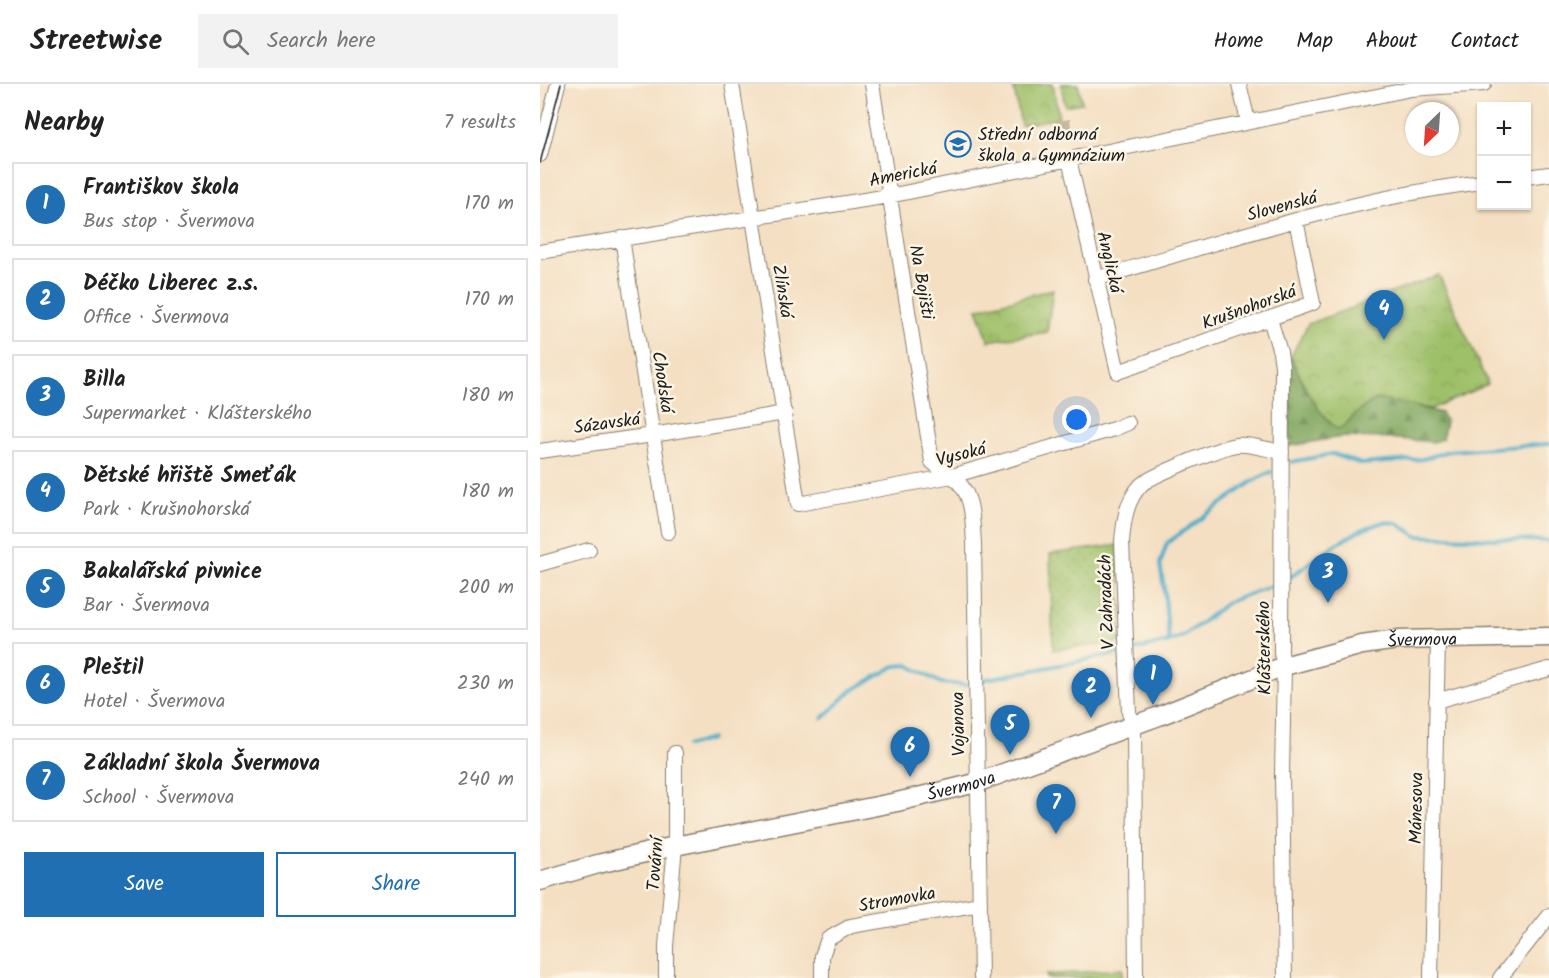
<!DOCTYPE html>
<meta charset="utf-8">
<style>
:root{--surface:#fff;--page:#f2f2f2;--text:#222;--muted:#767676;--line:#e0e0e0;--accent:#1f6fb2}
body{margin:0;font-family:Kalam,sans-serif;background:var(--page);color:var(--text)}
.controls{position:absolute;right:18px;top:18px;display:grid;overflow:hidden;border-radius:0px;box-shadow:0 2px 4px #0004}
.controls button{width:54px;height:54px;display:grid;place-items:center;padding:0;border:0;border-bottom:2px solid var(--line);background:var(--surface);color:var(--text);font:30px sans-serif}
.compass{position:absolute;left:865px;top:18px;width:54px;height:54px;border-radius:50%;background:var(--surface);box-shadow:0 2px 4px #0004;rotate:205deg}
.you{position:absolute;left:537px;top:336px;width:21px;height:21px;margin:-15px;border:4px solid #fff;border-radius:50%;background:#1a73e8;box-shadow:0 0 0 9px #1a73e833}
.badge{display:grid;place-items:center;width:39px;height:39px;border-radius:50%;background:var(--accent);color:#fff;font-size:20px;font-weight:700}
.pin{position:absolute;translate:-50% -50px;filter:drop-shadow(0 2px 3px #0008)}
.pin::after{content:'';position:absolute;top:32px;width:21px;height:18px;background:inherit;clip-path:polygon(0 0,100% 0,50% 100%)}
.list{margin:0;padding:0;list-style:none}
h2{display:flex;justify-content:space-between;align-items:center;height:78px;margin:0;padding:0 24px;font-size:26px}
h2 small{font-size:20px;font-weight:400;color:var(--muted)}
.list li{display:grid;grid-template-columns:39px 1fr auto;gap:18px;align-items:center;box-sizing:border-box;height:84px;margin:0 12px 12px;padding:0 12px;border:2px solid var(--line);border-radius:0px}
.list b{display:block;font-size:22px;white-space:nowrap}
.list p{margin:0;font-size:20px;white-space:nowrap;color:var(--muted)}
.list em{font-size:20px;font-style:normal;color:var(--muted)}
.actions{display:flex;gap:12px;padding:18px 24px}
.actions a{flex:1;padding:14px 0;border:2px solid var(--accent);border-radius:0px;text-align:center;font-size:21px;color:var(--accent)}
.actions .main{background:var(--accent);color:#fff}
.icon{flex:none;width:33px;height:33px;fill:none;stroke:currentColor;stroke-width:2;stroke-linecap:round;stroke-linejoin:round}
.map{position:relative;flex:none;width:1009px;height:894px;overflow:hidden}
header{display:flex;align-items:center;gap:36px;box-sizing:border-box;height:84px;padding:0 30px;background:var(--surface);border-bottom:2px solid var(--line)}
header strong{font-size:28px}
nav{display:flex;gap:33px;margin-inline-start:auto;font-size:21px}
.search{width:420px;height:54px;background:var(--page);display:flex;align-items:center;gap:15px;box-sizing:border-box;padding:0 21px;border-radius:0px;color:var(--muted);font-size:22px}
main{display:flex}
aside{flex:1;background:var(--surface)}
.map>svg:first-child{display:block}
</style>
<header>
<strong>Streetwise</strong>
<div class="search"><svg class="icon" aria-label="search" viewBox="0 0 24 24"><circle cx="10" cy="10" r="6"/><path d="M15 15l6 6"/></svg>Search here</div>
<nav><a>Home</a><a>Map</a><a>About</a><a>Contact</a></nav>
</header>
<main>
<aside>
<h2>Nearby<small>7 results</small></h2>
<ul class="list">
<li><span class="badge">1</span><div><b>Františkov škola</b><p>Bus stop · Švermova</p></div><em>170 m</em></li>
<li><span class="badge">2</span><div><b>Déčko Liberec z.s.</b><p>Office · Švermova</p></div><em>170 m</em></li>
<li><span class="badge">3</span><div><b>Billa</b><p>Supermarket · Klášterského</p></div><em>180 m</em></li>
<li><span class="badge">4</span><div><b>Dětské hřiště Smeťák</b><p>Park · Krušnohorská</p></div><em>180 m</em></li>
<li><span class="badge">5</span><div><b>Bakalářská pivnice</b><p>Bar · Švermova</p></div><em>200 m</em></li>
<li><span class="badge">6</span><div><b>Pleštil</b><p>Hotel · Švermova</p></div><em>230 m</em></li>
<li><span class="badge">7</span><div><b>Základní škola Švermova</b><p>School · Švermova</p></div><em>240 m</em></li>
</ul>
<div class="actions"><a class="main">Save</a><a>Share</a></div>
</aside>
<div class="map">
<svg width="1009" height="894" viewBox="0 0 1009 894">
<defs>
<pattern id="grass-dots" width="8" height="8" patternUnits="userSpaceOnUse" patternTransform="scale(1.5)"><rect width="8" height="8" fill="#9ec069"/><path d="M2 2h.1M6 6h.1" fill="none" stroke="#88a45a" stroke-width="1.8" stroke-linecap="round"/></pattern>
<pattern id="forest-firs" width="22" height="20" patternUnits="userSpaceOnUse" patternTransform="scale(1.5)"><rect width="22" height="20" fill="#7ea65d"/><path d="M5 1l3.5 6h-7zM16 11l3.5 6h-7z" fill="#66864c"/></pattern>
<pattern id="park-crowns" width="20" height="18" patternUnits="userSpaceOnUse" patternTransform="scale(1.5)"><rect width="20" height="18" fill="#9ec069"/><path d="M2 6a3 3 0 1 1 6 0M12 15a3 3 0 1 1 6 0" fill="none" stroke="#88a45a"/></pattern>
</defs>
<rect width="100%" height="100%" fill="#fcf5e5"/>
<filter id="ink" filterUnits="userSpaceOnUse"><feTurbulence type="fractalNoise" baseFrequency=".0167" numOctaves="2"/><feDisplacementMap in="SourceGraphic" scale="12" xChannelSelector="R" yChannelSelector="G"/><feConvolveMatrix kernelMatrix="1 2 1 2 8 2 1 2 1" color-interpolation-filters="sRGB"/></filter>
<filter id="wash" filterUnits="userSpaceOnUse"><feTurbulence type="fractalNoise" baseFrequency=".008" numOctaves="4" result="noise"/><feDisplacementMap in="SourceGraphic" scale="24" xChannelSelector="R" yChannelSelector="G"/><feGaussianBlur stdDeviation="1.35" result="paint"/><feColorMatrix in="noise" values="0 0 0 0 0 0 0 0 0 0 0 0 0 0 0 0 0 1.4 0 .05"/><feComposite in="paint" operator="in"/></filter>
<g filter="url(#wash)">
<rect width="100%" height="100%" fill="#f4dfc2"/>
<path fill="url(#grass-dots)" stroke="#5d6e42" stroke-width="1.5" d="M578,461L582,558L513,566L510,470Z"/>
<path fill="url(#forest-firs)" stroke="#4d613c" stroke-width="1.5" d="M751,272L765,304L799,346L822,324L837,315L860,318L901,329L906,338L902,355L893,358L847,354L801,353L749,362Z"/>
<path fill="url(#park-crowns)" stroke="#5d6e42" stroke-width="1.5" d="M473,0H513L519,34L481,41Z
M521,0H538L542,19L525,22Z
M899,191L948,300L891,325L837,315L822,324L799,346C775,328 763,300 751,272L768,240Z
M513,205L507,248L449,257L437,225Z"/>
<path fill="#9ec069" stroke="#5d6e42" stroke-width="1.5" d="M582,885V894H506V891Z"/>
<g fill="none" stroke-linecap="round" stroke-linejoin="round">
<path stroke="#49abc8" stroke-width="4" d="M751,378L793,370L821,380L883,375L909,367L1009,360
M746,496L798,459L821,446L844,438L857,439L877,452L1009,457
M629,558L624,504L620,480L627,459L713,397L731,388
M594,566L629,558L644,552L688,518L739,499
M442,596L581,569
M283,634L311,607L355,582L368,581L401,599L425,601
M147,662L171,655"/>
</g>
</g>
<g filter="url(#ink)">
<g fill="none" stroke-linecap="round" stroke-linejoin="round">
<path stroke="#c9b8a1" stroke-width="14" stroke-dasharray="14 7" stroke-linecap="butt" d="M523,36L526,56"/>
<g stroke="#887e6f" stroke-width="16">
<path id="minor" d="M192,0L258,420L412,392L574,345L588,339
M332,0L392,378C399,384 405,387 412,392C434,409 432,434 434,459L441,894
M699,0L708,37
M0,71L18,0
M529,75L578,288L773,219L756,136
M987,93L1009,90
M82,154L128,448
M0,168L349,112L871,5L944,0
M555,195C682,158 810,114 942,98
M730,235L740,268L742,282L741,569L744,582L742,690L745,894
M0,367L113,351L245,329
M0,480L49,466
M896,617L1009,585
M126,894V862L135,762V669
M282,894V872L288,855L311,842L440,820
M596,894L594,640L589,629L582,457C584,436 586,417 601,401C610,392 682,363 696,361C709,359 728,366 742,368
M891,894L898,555
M960,894L1009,832"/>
</g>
<g stroke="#887e6f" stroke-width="21">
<g id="tertiary">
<path id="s1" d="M0,797L58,780L135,762L357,718L436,699L619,632L744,582L822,561L858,556L1009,553"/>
</g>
</g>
<use href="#minor" stroke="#fff" stroke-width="14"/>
<use href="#tertiary" stroke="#fff" stroke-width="18"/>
<path stroke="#1c1c1c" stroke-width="1.5" d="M0,79L21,0"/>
</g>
</g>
<defs>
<g id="university-ring" transform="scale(1.35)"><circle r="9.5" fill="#fcf5e5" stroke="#1f6fb2" stroke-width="1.5"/><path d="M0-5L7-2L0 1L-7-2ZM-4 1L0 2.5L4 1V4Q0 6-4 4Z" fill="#1f6fb2"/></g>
</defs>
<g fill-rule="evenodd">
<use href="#university-ring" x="418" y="60"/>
</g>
<g text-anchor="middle" stroke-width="5" stroke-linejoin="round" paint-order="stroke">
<g font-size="18" fill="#1c1c1c" stroke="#fcf5e5" text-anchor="start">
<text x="438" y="56">Střední odborná<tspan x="438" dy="21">škola a Gymnázium</tspan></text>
</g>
<g font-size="18" fill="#1c1c1c" stroke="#fcf5e5">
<text transform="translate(363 90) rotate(-11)" y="6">Americká</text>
<text transform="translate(742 122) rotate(-15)" y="6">Slovenská</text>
<text transform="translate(570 178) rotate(77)" y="6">Anglická</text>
<text transform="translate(382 198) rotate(80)" y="6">Na Bojišti</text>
<text transform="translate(243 207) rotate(81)" y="6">Zlínská</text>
<text transform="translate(709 223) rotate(-20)" y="6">Krušnohorská</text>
<text transform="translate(123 298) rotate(81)" y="6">Chodská</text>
<text transform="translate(67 339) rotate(-8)" y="6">Sázavská</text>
<text transform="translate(421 370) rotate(-14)" y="6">Vysoká</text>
<text transform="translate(566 518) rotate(-92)" y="6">V Zahradách</text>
<text dy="6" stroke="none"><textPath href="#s1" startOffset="918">Švermova</textPath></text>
<text transform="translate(724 564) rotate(-91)" y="6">Klášterského</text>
<text transform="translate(418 640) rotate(-91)" y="6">Vojanova</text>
<text dy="6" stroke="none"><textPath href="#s1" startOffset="432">Švermova</textPath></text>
<text transform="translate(876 724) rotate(-89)" y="6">Mánesova</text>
<text transform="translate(115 780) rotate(-86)" y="6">Tovární</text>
<text transform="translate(357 815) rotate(-10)" y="6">Stromovka</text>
</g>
</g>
</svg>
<div class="controls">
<button>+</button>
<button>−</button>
</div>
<svg class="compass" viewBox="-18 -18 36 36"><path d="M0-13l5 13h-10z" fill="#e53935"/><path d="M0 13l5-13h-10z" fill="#767676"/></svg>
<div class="you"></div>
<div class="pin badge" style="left:613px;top:621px">1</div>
<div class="pin badge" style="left:551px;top:634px">2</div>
<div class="pin badge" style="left:788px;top:519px">3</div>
<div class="pin badge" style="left:844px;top:256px">4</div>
<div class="pin badge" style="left:470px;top:671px">5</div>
<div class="pin badge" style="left:370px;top:693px">6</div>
<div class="pin badge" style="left:516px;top:750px">7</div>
</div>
</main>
